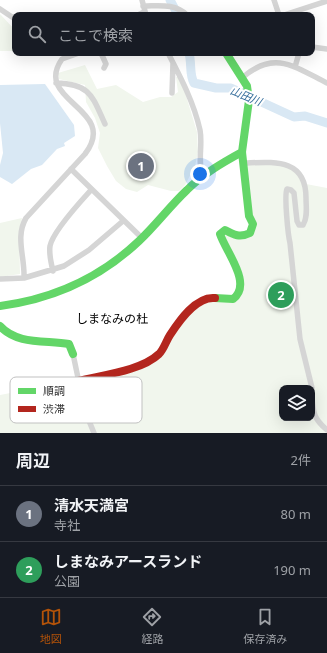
<!DOCTYPE html>
<html lang="ja">
<meta charset="utf-8">
<style>
:root{--surface:#171b24;--page:#242831;--text:#f1f3f6;--muted:#9ea1a6;--line:#363941;--accent:#b45309}
body{margin:0;font-family:"Noto Sans","Noto Sans JP",sans-serif;background:var(--page);color:var(--text)}
.controls{position:absolute;right:12px;bottom:12px;display:grid;overflow:hidden;border-radius:8px;box-shadow:0 4px 16px #0002}
.controls button{width:36px;height:36px;display:grid;place-items:center;padding:0;border:0;border-bottom:1px solid var(--line);background:var(--surface);color:var(--text);font:20px sans-serif}
.you{position:absolute;left:200px;top:174px;width:14px;height:14px;margin:-10px;border:3px solid #fff;border-radius:50%;background:#1a73e8;box-shadow:0 0 0 6px #1a73e833}
.badge{display:grid;place-items:center;width:26px;height:26px;border-radius:50%;background:var(--accent);color:#fff;font-size:13px;font-weight:700}
.pin{position:absolute;translate:-50% -50%;border:2px solid #fff;box-shadow:0 1px 4px #0006}
.list{margin:0;padding:0;list-style:none}
h2{display:flex;justify-content:space-between;align-items:center;height:52px;margin:0;padding:0 16px;font-size:17px}
h2 small{font-size:13px;font-weight:400;color:var(--muted)}
.list li{display:grid;grid-template-columns:26px 1fr auto;gap:12px;align-items:center;box-sizing:border-box;height:56px;padding:0 16px;border-top:1px solid var(--line)}
.list b{display:block;font-size:15px;white-space:nowrap}
.list p{margin:0;font-size:13px;white-space:nowrap;color:var(--muted)}
.list em{font-size:13px;font-style:normal;color:var(--muted)}
.icon{flex:none;width:22px;height:22px;fill:none;stroke:currentColor;stroke-width:2;stroke-linecap:round;stroke-linejoin:round}
.map{position:relative;flex:none;width:327px;height:433px;overflow:hidden}
.search{position:absolute;background:var(--surface);box-shadow:0 4px 16px #0002;left:12px;right:12px;top:12px;height:44px;display:flex;align-items:center;gap:10px;box-sizing:border-box;padding:0 14px;border-radius:8px;color:var(--muted);font-size:15px}
.sheet{height:164px;background:var(--surface)}
nav{display:flex;justify-content:space-around;align-items:center;box-sizing:border-box;height:56px;border-top:1px solid var(--line);background:var(--surface);font-size:11px;color:var(--muted)}
nav a{display:grid;justify-items:center;gap:2px}
nav .on{color:var(--accent)}
.map>svg:first-child{display:block}
</style>
<div class="map">
<svg width="327" height="433" viewBox="0 0 327 433">
<rect width="100%" height="100%" fill="#fff"/>
<path fill="#f1f6ed" fill-rule="evenodd" d="M0,14L15,30V51H0Z
M85,65L97,89L116,85L143,102L160,97H171L178,92L176,77L180,76L197,132L198,152L195,166L185,185L179,191H171L148,185L137,192L126,189L116,181L107,166L98,148L100,133L95,118L86,102L85,85L59,79L58,73Z
M280,162L296,171L306,184L327,188V433H0V395L114,373L159,354L202,299L226,301L241,291L220,234L250,233L245,163ZM282,388H312V418H282Z
M22,218L19,234L20,274L0,277V223Z"/>
<path fill="#d9e8f4" d="M45,84L74,125L75,136L64,143L65,146L57,149L42,165L31,169L12,184L0,177V165L3,153L0,123V85Z"/>
<g fill="none" stroke-linecap="round" stroke-linejoin="round">
<path stroke="#d9e8f4" stroke-width="9" d="M170,0L178,15
M189,53C192,64 189,74 194,83L216,88H231L294,117L305,116L327,123"/>
<path stroke="#d5d5d5" stroke-width="5.5" d="M142,0L146,15
M274,0L279,15
M143,6C160,6 174,3 187,15
M0,9L15,19
M138,15L144,12
M284,15L327,1
M312,47L327,49
M101,53L106,64L104,68
M168,53C181,78 194,103 200,130C203,146 197,162 203,176
M295,67L299,53
M243,77C275,50 295,67 327,83
M56,83C91,84 92,96 105,124
M172,93L173,63
M245,163C274,162 306,158 306,198C306,207 308,217 303,225H299L297,221L294,193L291,190L287,189C284,195 288,235 290,243L300,339L312,388
M71,169L142,238
M53,271C51,263 49,253 50,246C53,231 81,201 91,190
M24,278L64,266L89,250L123,221
M0,279L24,278C25,257 15,237 26,218L85,154C120,108 32,102 62,59L79,53
M73,354L85,411L94,433
M312,397C313,413 314,419 327,430"/>
<path stroke="#63d668" stroke-width="8" d="M215,298L233,299C253,284 226,252 220,234L225,230C234,235 240,238 250,233L253,224L249,216L242,152L249,100L247,86L226,53
M0,306C53,299 100,278 139,241C156,225 170,206 187,190C203,174 222,163 242,152
M0,326C17,345 46,340 69,344L73,354"/>
<path stroke="#b3261e" stroke-width="8" d="M78,381C102,375 141,371 159,354C164,349 166,341 170,335C179,321 196,296 215,298"/>
</g>
<g text-anchor="middle" stroke-width="4" stroke-linejoin="round" paint-order="stroke">
<g font-size="11" font-style="italic" fill="#366e9c" stroke="#fff">
<text transform="translate(246 96) rotate(22)" y="4">山田川</text>
</g>
<g font-size="12" fill="#000" stroke="#fff">
<text x="112" y="323">しまなみの杜</text>
</g>
</g>
<rect x="10" y="377" width="132" height="46" rx="6" fill="#fff" stroke="#c1c1c1" stroke-width="1"/>
<rect x="18" y="388" width="18" height="6" fill="#63d668"/>
<rect x="18" y="406" width="18" height="6" fill="#b3261e"/>
<g font-size="11" fill="#313131">
<text x="43" y="395">順調</text>
<text x="43" y="413">渋滞</text>
</g>
</svg>
<div class="controls">
<button><svg class="icon" aria-label="layers" viewBox="0 0 24 24"><path d="M12 4l9 5-9 5-9-5zM3 14l9 5 9-5"/></svg></button>
</div>
<div class="you"></div>
<div class="pin badge" style="left:141px;top:166px;background:#6b7280">1</div>
<div class="pin badge" style="left:281px;top:295px;background:#2e9e5b">2</div>
<div class="search"><svg class="icon" aria-label="search" viewBox="0 0 24 24"><circle cx="10" cy="10" r="6"/><path d="M15 15l6 6"/></svg>ここで検索</div>
</div>
<section class="sheet">
<h2>周辺<small>2件</small></h2>
<ul class="list">
<li><span class="badge" style="background:#6b7280">1</span><div><b>清水天満宮</b><p>寺社</p></div><em>80 m</em></li>
<li><span class="badge" style="background:#2e9e5b">2</span><div><b>しまなみアースランド</b><p>公園</p></div><em>190 m</em></li>
</ul>
</section>
<nav>
<a class="on"><svg class="icon" aria-label="map" viewBox="0 0 24 24"><path d="M3 6l6-2 6 2 6-2v14l-6 2-6-2-6 2zM9 4v14M15 6v14"/></svg>地図</a>
<a><svg class="icon" aria-label="directions" viewBox="0 0 24 24"><path d="M12 3l9 9-9 9-9-9zM9 14v-3h6M13 9l2 2-2 2"/></svg>経路</a>
<a><svg class="icon" aria-label="saved" viewBox="0 0 24 24"><path d="M7 4h10v16l-5-4-5 4z"/></svg>保存済み</a>
</nav>
